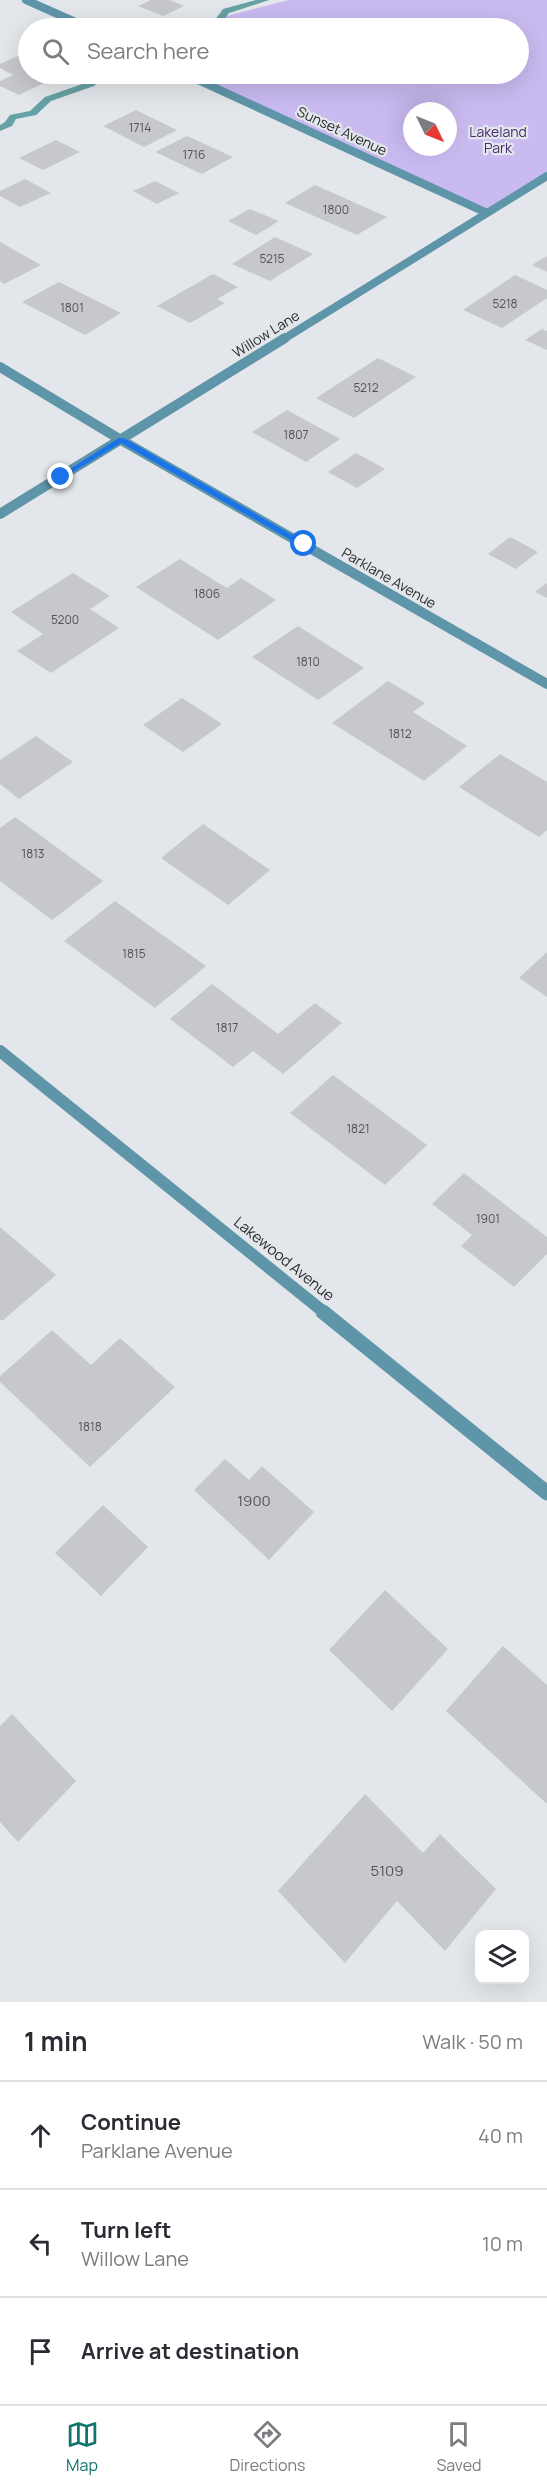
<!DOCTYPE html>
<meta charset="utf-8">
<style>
:root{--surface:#fff;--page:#f2f2f3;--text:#2b2b33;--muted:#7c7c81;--line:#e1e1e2;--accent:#0f766e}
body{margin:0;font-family:Manrope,sans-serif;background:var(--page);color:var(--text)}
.controls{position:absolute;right:18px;bottom:18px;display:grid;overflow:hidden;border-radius:12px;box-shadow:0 6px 24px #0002}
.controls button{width:54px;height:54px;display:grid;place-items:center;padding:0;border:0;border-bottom:2px solid var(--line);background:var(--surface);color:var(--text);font:30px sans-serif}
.compass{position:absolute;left:403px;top:102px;width:54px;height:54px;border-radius:50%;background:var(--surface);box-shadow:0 6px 24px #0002;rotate:133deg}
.stop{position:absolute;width:18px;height:18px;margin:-14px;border:4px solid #1a73e8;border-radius:50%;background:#fff}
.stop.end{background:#1a73e8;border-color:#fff;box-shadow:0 2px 6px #0008}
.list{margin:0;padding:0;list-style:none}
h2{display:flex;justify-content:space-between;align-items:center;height:78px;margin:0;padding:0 24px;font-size:26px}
h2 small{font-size:20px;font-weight:400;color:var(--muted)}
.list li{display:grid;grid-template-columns:39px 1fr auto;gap:18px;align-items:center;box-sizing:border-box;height:108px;padding:0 24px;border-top:2px solid var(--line)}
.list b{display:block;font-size:22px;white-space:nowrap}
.list p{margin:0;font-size:20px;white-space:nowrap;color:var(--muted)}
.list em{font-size:20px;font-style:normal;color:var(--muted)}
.icon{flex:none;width:33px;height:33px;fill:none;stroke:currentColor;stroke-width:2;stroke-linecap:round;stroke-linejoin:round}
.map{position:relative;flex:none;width:547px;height:2002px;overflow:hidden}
.search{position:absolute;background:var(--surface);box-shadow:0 6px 24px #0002;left:18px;right:18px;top:18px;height:66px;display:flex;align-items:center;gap:15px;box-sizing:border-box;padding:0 21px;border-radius:33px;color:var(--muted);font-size:22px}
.sheet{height:402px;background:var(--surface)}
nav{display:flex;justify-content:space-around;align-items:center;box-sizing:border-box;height:84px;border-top:2px solid var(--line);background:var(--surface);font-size:16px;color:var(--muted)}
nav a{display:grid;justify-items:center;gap:3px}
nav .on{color:var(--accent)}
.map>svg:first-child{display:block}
</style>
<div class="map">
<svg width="547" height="2002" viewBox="0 0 547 2002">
<rect width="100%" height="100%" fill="#e3e6ea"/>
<path fill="#c9baf0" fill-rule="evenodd" d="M289,0H547V176L487,213L185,74H518V28H181ZM412,111H448V147H412Z"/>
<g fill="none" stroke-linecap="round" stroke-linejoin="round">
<path fill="#66a1a3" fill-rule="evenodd" d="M256,0H269L229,13L221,24L205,28H193L215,20L223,9Z
M98,74H107L94,86L51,101L36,115L16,119L12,126L0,131V125L5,122L10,115L30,111L45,97L88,82Z"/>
</g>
<path fill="#c7c8cd" d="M151,0H170L184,6L163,16L138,6Z
M27,52L28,53V74L61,75L19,95L0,86V81L13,75L0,68V64Z
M136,110L177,130L144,147L103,126Z
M187,136L233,157L202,174L155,152Z
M56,140L80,152L43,170L19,158Z
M25,179L51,193L20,207L0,196V191Z
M155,181L179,193L157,204L133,191Z
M315,185L387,217L357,235L285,203Z
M250,209L279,221L256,235L228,221Z
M275,237L313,254L270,281L232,264Z
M0,242L41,265L4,284L0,281Z
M547,256V272L532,265Z
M213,274L238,287L217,299L225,303L190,323L157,306Z
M515,275L547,290V298L502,328L463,310Z
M59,282L121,313L85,335L22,302Z
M542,329L547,331V350L525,340Z
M378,358L416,377L354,418L316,398Z
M287,410L340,439L306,462L252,432Z
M356,453L385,469L357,488L328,472Z
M510,537L538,552L516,569L488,554Z
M180,559L227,588L241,578L276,600L218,640L136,587Z
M73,573L110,596L90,609L119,628L51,673L17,651L43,634L11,612Z
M547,583V598L535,592Z
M298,626L364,668L318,700L252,657Z
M388,681L425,703L413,712L467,746L424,781L332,723Z
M182,698L222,724L183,752L143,725Z
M36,736L73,762L19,799L0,784V760Z
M500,754L547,782V830L539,837L459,787Z
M15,817L103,881L52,920L0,881V828Z
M203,824L270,870L228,905L161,858Z
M115,901L206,966L155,1008L64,941Z
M547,952V997L519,978Z
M212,984L278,1034L315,1003L342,1023L283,1074L253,1051L233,1067L170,1019Z
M333,1075L427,1145L385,1185L290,1113Z
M464,1173L547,1237V1254L514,1287L461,1246L472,1235L432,1204Z
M0,1227L56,1275L2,1321L0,1319Z
M52,1330L91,1365L120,1338L175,1387L90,1467L0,1382V1376Z
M225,1459L249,1480L262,1466L314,1512L269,1560L194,1490Z
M103,1505L148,1547L101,1596L55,1553Z
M385,1590L448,1649L392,1711L329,1650Z
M503,1646L547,1685V1804L446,1711Z
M12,1714L76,1781L18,1842L0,1822V1726Z
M365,1794L423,1853L440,1834L496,1889L445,1951L397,1901L345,1963L278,1891Z"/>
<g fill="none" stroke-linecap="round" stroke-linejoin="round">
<path stroke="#5f95a8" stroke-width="8" d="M316,28L327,23
M199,80L215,74"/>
<path stroke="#5f95a8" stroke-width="8" d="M26,0L89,28
M185,74L487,213
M282,340L547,176"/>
<path stroke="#5f95a8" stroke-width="10" d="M0,367L121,440L547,684
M0,514L285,338"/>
<path stroke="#5f95a8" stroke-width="12" d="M0,1051L325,1313"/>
<path stroke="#5f95a8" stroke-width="15" d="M323,1312L547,1493"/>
</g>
<path fill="#1a73e8" d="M119,438H124L308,544L301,546L121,443L63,478L57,477Z"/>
<g text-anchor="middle" stroke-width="4.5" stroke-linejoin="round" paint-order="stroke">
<g font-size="12" fill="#515255">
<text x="140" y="132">1714</text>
<text x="194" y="159">1716</text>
<text x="336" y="214">1800</text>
<text x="272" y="263">5215</text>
<text x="505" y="308">5218</text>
<text x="72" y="312">1801</text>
<text x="366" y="392">5212</text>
<text x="296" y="439">1807</text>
<text x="207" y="598">1806</text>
<text x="65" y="624">5200</text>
<text x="308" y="666">1810</text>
<text x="400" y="738">1812</text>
<text x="33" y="858">1813</text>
<text x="134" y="958">1815</text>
<text x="227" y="1032">1817</text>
<text x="358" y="1133">1821</text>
<text x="488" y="1223">1901</text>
<text x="90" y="1431">1818</text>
</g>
<g font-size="14" fill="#2a2b2d" stroke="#e3e6ea">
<text transform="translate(342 131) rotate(25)" y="5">Sunset Avenue</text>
<text transform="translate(266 334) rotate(-32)" y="5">Willow Lane</text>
<text transform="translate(389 578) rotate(30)" y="5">Parklane Avenue</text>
</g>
<g font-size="14" fill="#472e71" stroke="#e3e6ea">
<text x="498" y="137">Lakeland<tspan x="498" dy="16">Park</tspan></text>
</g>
<g font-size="15" fill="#2a2b2d" stroke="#e3e6ea">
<text transform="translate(284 1259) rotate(39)" y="5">Lakewood Avenue</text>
</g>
<g font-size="15" fill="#515255">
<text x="254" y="1506">1900</text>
<text x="387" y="1876">5109</text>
</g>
</g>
</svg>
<div class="controls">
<button><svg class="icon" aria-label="layers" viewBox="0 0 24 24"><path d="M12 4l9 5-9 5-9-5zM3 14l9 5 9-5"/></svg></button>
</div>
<svg class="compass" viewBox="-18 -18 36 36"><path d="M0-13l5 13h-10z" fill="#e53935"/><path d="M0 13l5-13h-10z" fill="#7c7c81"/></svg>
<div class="stop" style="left:304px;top:544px"></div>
<div class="stop end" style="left:61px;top:477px"></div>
<div class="search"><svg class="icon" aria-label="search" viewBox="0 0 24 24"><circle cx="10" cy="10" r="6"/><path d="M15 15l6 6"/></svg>Search here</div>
</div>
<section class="sheet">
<h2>1 min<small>Walk · 50 m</small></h2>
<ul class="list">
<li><svg class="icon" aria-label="ahead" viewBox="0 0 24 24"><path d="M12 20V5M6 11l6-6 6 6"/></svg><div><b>Continue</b><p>Parklane Avenue</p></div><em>40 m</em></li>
<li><svg class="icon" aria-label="left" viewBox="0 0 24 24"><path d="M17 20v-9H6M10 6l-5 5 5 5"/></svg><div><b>Turn left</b><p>Willow Lane</p></div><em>10 m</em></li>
<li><svg class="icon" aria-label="arrive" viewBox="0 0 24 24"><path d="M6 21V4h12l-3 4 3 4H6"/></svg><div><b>Arrive at destination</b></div></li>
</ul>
</section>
<nav>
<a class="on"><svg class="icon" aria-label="map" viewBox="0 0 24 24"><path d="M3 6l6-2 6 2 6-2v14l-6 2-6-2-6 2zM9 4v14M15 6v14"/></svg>Map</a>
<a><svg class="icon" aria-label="directions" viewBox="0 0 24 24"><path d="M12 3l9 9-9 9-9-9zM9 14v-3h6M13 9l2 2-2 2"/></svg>Directions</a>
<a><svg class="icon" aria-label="saved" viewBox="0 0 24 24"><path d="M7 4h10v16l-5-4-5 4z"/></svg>Saved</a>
</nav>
